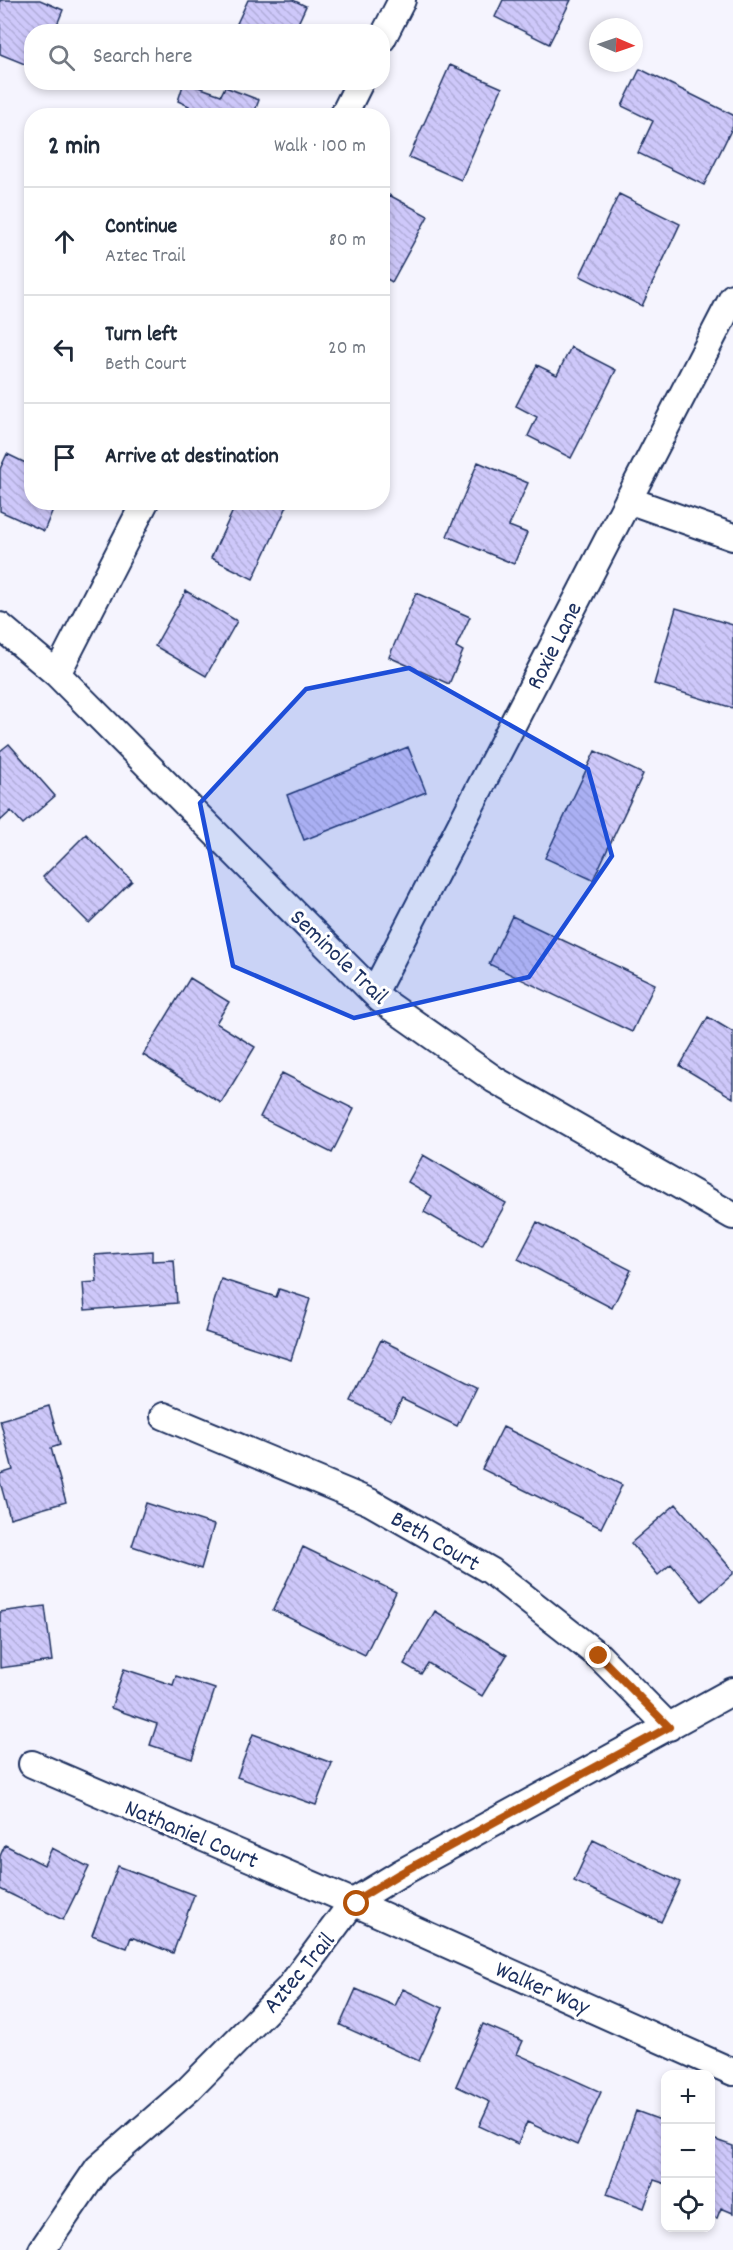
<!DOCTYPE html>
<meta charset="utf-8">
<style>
:root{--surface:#fff;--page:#f2f2f3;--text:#1f2937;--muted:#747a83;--line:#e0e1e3}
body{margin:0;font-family:Dekko,sans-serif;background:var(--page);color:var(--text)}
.controls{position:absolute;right:18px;bottom:18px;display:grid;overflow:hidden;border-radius:12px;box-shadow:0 3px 9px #0003}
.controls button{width:54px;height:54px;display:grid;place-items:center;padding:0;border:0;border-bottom:2px solid var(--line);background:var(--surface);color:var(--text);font:30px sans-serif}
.compass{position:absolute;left:589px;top:18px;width:54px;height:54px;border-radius:50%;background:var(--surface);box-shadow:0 3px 9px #0003;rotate:92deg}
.stop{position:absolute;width:18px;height:18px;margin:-14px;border:4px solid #b45309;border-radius:50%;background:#fff}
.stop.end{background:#b45309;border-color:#fff;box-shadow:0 2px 6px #0008}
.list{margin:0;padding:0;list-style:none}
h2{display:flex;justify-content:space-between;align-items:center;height:78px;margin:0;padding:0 24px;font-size:26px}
h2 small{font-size:20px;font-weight:400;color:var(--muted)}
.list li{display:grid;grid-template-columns:39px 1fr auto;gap:18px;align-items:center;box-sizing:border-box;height:108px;padding:0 24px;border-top:2px solid var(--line)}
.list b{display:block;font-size:22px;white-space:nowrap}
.list p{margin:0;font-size:20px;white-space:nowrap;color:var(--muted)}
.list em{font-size:20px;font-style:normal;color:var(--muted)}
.icon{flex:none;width:33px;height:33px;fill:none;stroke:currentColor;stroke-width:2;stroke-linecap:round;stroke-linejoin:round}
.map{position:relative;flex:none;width:733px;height:2250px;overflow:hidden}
.search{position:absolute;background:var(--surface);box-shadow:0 3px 9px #0003;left:24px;top:24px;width:366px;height:66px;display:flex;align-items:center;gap:15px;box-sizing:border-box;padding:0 21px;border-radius:24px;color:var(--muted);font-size:22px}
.panel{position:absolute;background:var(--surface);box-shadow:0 3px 9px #0003;left:24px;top:108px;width:366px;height:402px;border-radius:24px}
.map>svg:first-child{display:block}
</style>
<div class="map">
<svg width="733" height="2250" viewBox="0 0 733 2250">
<defs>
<pattern id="building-back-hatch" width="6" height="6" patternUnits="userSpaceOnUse" patternTransform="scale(1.5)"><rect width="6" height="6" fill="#cec8fa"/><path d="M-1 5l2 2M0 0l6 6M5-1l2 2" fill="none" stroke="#b0acd9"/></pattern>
</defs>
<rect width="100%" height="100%" fill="#f5f4fe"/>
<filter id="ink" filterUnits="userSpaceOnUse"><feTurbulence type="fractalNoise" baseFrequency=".0167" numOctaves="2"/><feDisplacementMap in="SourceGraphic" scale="12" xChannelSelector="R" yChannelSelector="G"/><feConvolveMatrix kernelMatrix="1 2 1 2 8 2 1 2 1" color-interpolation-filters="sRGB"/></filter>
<g filter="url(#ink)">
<path fill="url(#building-back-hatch)" stroke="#1b2f5e" stroke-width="1.5" d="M0,0H40L63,10L54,32H32V67L0,54Z
M248,0H293L306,6L294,32H233Z
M503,0H571L549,44L495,17Z
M450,65L502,88L461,180L409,157Z
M640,69L733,115V126L704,185L638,153L653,121L622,106Z
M184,82L221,95L225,87L259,100L253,116H185L189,106L178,101Z
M619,194L680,224L642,306L580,276Z
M389,195L428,216L392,282L382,276V206Z
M571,347L616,370L571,458L528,436L537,417L516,406L537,365L557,375Z
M7,454L32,466V502H56L44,531L0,511V469Z
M478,462L528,483L509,526L527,533L514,564L447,536Z
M237,502H289L253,579L211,558Z
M186,591L237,621L206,676L155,646Z
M416,593L470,617L456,647L463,651L449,684L389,657Z
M676,608L733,625V708L654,684Z
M9,744L55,796L23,824L11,811L0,821V751Z
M408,747L426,792L304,840L287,795Z
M595,751L643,774L593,880L545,858Z
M86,834L132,881L89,923L43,877Z
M512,916L655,984L632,1032L489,964Z
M190,978L229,1002L216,1023L255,1047L221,1103L143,1055Z
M708,1017L733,1032V1098L680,1066Z
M282,1073L354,1109L332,1153L260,1117Z
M423,1155L506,1203L482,1245L424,1212L432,1196L408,1182Z
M537,1222L631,1270L612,1308L518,1259Z
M152,1251V1261L174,1260L177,1303L85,1310L83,1283L97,1282L95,1255Z
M221,1279L276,1297L279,1289L310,1299L291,1360L205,1332Z
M381,1340L476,1387L457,1426L402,1399L391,1420L351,1401Z
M49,1406L60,1445L51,1448L66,1502L10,1518L0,1482V1474L13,1470L0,1420Z
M503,1427L622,1485L601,1528L482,1469Z
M146,1503L214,1525L201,1569L132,1546Z
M676,1504L733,1571V1574L702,1601L671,1564L658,1575L631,1543Z
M303,1547L396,1592L365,1655L273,1610Z
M45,1606L52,1661L0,1668V1612Z
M435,1611L507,1655L482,1696L428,1663L421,1674L404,1664Z
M124,1669L173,1685L176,1676L215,1689L192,1759L150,1745L157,1724L111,1708Z
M253,1734L332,1763L316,1805L237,1777Z
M593,1840L680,1882L661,1922L574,1881Z
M5,1845L44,1865L52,1848L89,1867L63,1920L0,1889V1856Z
M118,1866L194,1895L173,1953L131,1937L127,1948L92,1935Z
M356,1989L395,2006L403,1989L443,2008L419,2061L340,2025Z
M483,2024L523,2041L517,2054L601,2092L577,2145L527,2122L518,2144L479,2126L490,2102L456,2086Z
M636,2111L666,2122V2184L654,2180L644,2208L607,2194Z
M710,2138L733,2146V2213L721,2208L717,2218L710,2216Z"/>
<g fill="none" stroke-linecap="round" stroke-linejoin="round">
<g stroke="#1b2f5e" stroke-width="30">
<path id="minor" d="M382,39L402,0
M343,116L360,82
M628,500L733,537
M0,626L57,674L380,999L495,1080L733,1216
M57,674L145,502
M374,993L733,297
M164,1416L370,1502L491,1571L599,1656L669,1727
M32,1764L357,1904L733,2072
M42,2250L98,2168L189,2089L289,1988L353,1902L399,1874L733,1691"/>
</g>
<use href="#minor" stroke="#fff" stroke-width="26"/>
</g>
</g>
<g fill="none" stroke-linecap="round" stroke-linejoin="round" filter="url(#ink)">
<path stroke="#b45309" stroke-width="8" d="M357,1904L353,1902L399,1874L669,1727L599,1656"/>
</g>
<path fill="#1d4ed8" fill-opacity="0.2" stroke="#1d4ed8" stroke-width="4.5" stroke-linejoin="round" d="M409,668L588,769L612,856L529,977L354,1018L233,966L200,803L306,689Z"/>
<g text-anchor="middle" stroke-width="6" stroke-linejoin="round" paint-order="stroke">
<g font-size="24" fill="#1b2f5e" stroke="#fff">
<text transform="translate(553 645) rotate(-63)" y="8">Roxie Lane</text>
<text transform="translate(340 956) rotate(44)" y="8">Seminole Trail</text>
<text transform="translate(436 1540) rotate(30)" y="8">Beth Court</text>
<text transform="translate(192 1833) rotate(23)" y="8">Nathaniel Court</text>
<text transform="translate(298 1972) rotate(-50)" y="8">Aztec Trail</text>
<text transform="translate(543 1987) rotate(24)" y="8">Walker Way</text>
</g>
</g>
</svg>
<div class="controls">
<button>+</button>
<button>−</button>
<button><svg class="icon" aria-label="locate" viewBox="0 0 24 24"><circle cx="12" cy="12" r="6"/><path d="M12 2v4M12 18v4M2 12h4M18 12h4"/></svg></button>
</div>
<svg class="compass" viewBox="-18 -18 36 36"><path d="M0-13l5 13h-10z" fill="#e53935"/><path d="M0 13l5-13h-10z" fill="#747a83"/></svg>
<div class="stop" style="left:357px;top:1904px"></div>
<div class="stop end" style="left:599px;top:1656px"></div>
<div class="search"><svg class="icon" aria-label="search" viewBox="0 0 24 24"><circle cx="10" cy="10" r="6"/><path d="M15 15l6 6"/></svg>Search here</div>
<section class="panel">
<h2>2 min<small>Walk · 100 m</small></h2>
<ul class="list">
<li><svg class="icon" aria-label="ahead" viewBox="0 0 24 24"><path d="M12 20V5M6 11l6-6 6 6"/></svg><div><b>Continue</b><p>Aztec Trail</p></div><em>80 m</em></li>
<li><svg class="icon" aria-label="left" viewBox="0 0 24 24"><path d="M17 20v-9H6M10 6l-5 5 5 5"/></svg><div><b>Turn left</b><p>Beth Court</p></div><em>20 m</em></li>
<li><svg class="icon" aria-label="arrive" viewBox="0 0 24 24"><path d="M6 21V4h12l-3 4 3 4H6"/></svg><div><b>Arrive at destination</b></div></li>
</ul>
</section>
</div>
